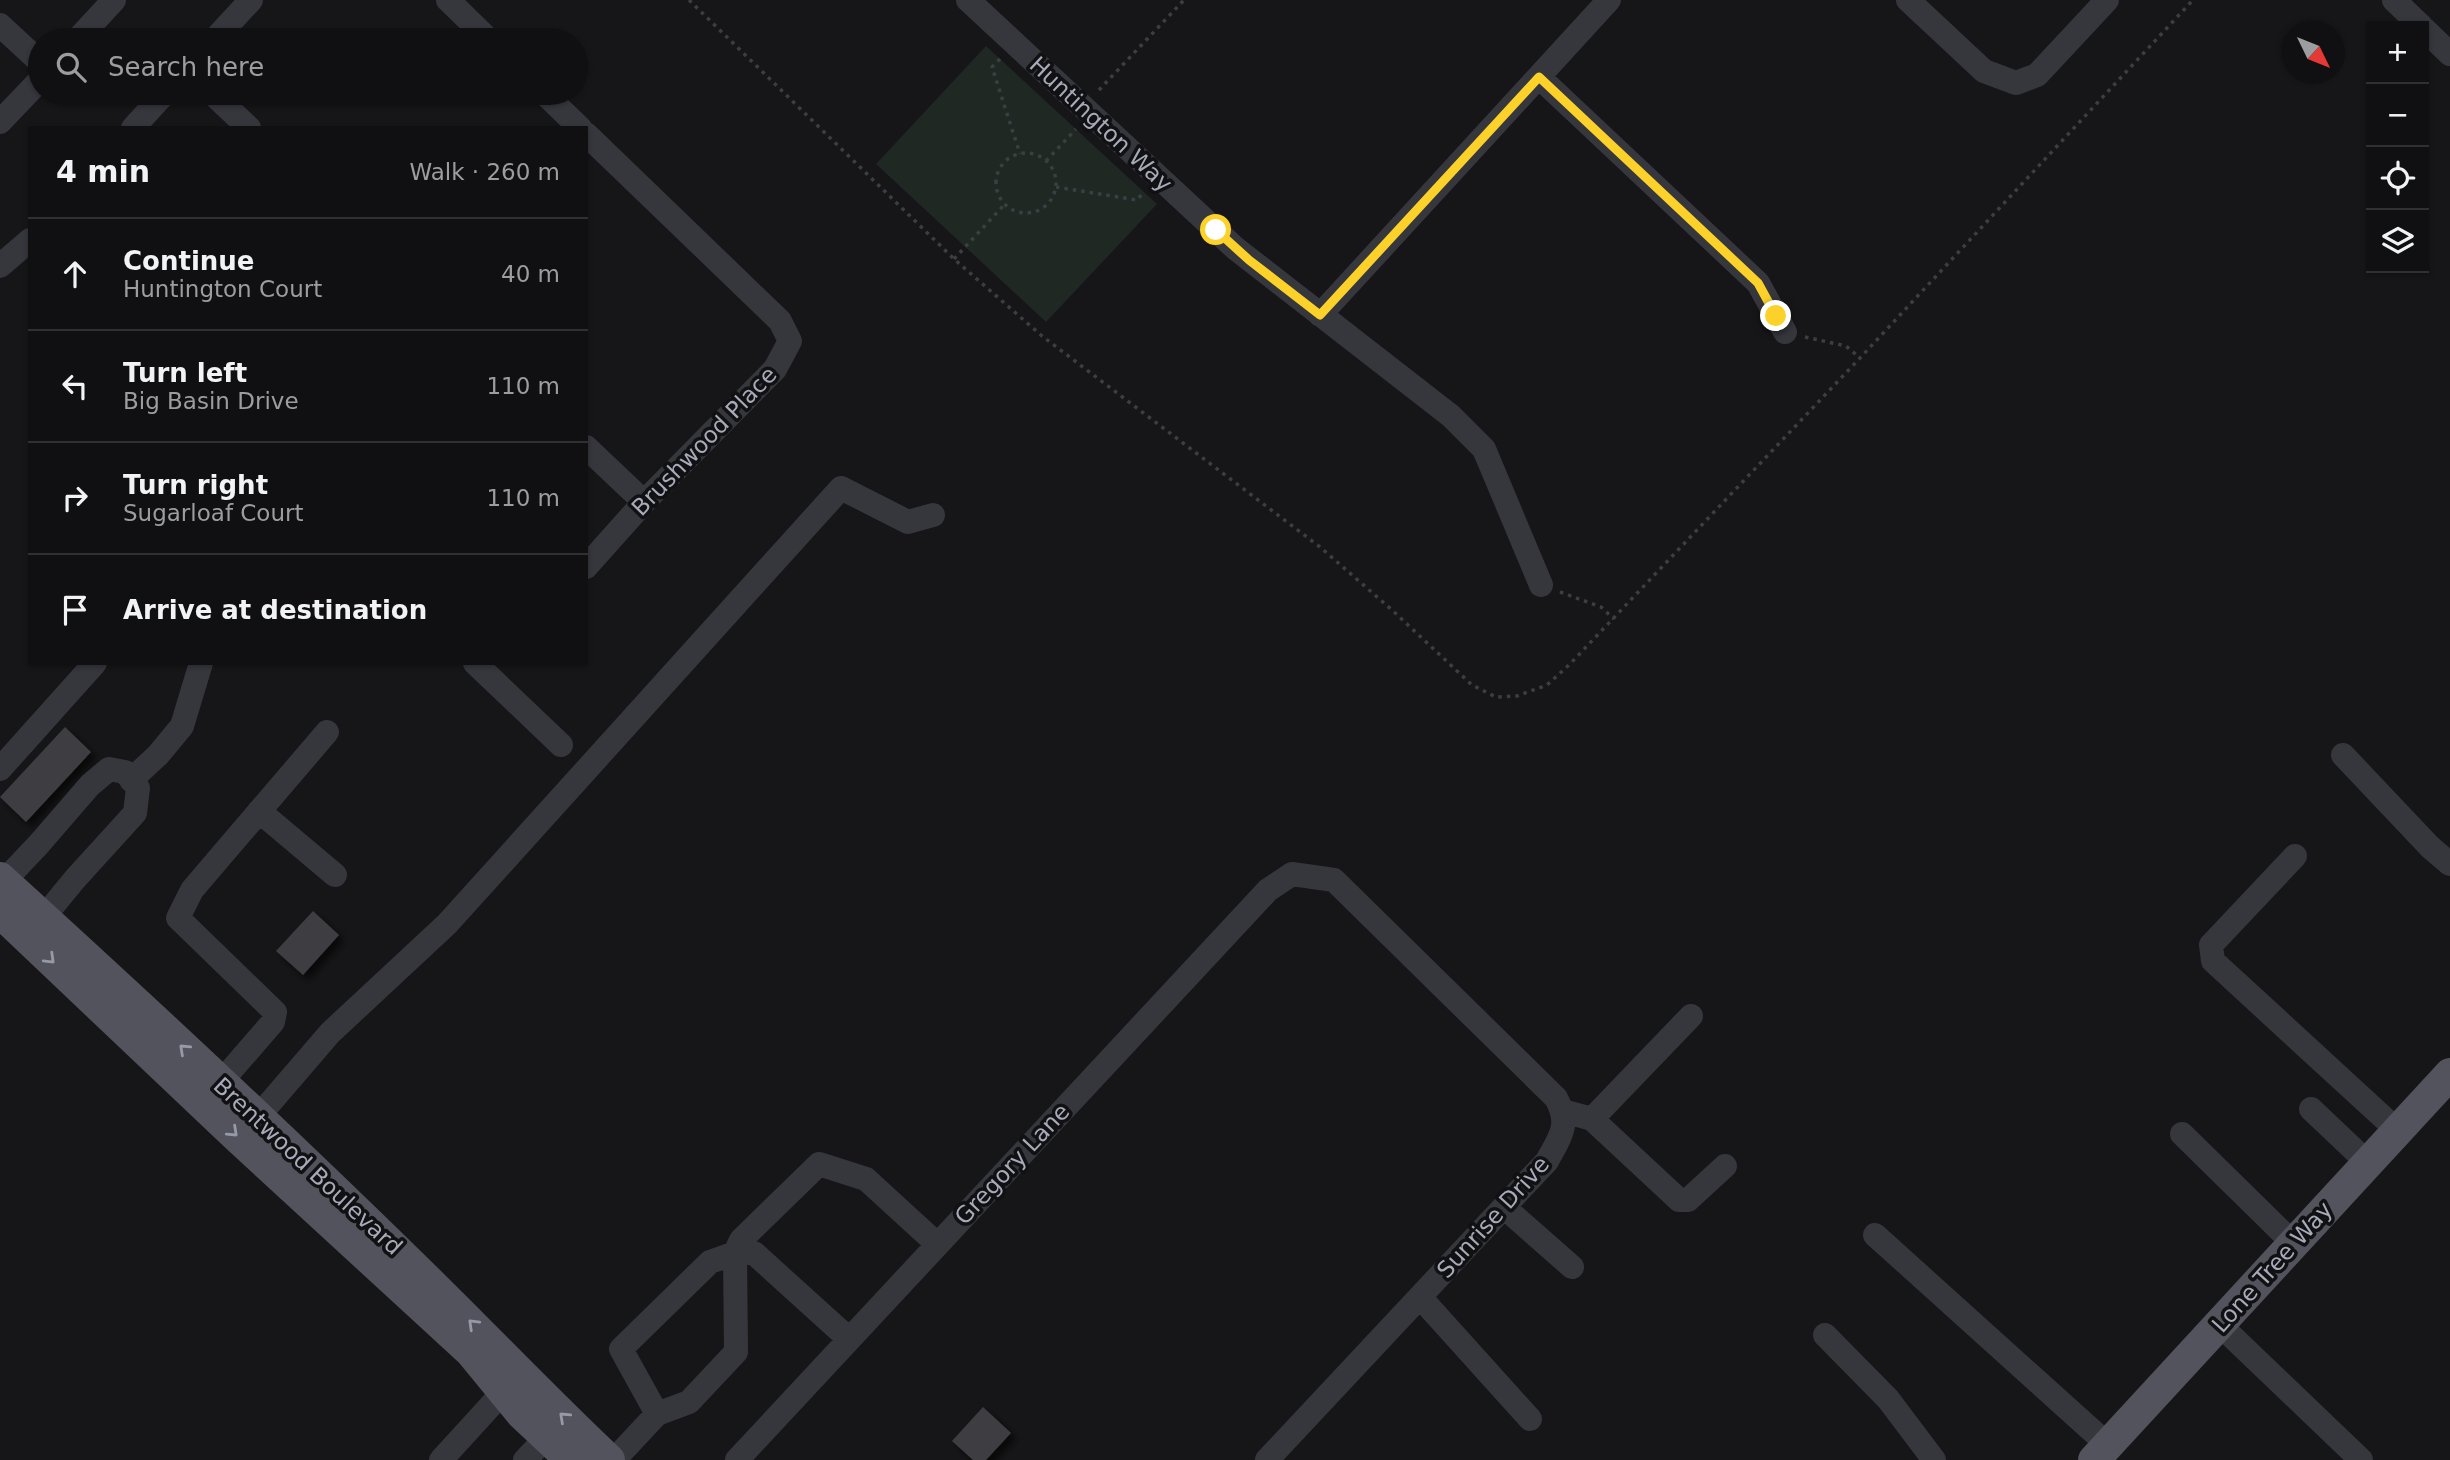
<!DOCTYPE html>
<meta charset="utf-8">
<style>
:root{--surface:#101012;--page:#19191b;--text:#f1f3f6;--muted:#9c9d9f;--line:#303032}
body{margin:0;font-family:"DejaVu Sans",sans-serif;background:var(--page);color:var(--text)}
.controls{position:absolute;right:21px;top:21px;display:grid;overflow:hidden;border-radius:0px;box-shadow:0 2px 5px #0004}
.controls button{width:63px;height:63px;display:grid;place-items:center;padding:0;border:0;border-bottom:2px solid var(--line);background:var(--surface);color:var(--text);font:35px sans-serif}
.compass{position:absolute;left:2282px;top:21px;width:63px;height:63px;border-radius:50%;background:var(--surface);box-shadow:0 2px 5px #0004;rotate:133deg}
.stop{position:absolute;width:21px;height:21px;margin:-16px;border:5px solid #fcd22a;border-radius:50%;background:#fff}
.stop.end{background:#fcd22a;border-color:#fff;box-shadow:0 2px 7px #0008}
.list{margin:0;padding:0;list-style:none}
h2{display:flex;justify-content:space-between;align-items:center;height:91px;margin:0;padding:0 28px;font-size:30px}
h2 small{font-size:23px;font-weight:400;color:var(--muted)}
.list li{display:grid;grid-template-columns:46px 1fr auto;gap:21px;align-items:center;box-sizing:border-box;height:112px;padding:0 28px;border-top:2px solid var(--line)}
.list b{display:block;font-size:26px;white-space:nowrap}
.list p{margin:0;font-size:23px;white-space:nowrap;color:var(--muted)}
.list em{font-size:23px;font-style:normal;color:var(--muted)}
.icon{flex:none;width:38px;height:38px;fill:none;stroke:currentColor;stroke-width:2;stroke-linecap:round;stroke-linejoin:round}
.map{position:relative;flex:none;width:2450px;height:1460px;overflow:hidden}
.search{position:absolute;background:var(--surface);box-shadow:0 2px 5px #0004;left:28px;top:28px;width:560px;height:77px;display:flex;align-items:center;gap:18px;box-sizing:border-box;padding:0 24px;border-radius:38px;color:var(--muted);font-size:26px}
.panel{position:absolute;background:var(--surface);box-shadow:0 2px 5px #0004;left:28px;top:126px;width:560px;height:539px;border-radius:0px}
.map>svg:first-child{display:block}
</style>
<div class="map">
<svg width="2450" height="1460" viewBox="0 0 2450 1460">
<defs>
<filter id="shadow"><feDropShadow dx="5.5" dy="5.5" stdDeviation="3.5" flood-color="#0009"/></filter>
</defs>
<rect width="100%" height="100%" fill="#161618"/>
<path fill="#1f2822" d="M986,46L1157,204L1046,322L876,164Z"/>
<path fill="#3d3e43" filter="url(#shadow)" d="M65,727L91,752L26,822L0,797Z
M313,911L339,935L303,975L276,951Z
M983,1407L1011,1433L986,1460H973L952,1441Z"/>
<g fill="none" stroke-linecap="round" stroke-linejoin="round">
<path stroke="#3c3e44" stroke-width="3.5" stroke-dasharray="3.5 5" stroke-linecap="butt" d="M689,0L954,259L1042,336L1320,547L1392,610L1472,685L1496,697L1517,696L1547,685L1570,664L1860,358L2193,0
M1000,59L992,67L1020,154
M1099,90L1184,0
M996 183a30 30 0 1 1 60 0a30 30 0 1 1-60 0Z
M1046,161L1076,129
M1056,187L1137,200L1144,192
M954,259L1004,205
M1805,337L1846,346L1860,358
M1560,592L1601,607L1614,619"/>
<path stroke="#36373d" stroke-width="24" d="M448,0L489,40
M968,0L1235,248L1451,416L1484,449L1541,585
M1908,0L1984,71L2016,83L2037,75L2107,0
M2394,0L2421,26
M0,25L40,62
M2424,29L2450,54
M77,40L114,0
M214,40L251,0
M1539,77L1758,283L1785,332
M212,93L249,128
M544,93L580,128
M0,122L40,80
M133,128L165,93
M586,134L780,321L790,341L775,369L644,502L586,567
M0,266L30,240
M1320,315L1609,0
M586,447L644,502
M475,663L561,745
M2343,755L2430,847L2450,864
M0,769L95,663
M131,780L158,755L182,726L201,663
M259,811L335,875
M2295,856L2211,945L2213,961L2398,1131
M4,881L39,844L90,785L109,769L125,772L138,788L135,813L75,879L43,918
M220,1083L273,1022L275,1012L178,918L192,890L327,732
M2311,1109L2368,1163
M1563,1111L1592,1119L1679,1200H1688L1725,1166
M257,1118L330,1033L447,924L841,488L908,522L933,515
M1592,1119L1691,1016
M2182,1134L2294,1244
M1504,1207L1572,1267
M1875,1235L2108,1445
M1420,1297L1530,1419
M2220,1325L2361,1460
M1825,1335L1888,1399L1934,1460
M657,1414L621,1349L710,1262L735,1253L741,1240L819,1164L866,1179L937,1244
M441,1460L514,1380
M525,1460L547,1437
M614,1460L657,1414L689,1402L736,1352L735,1253H754L849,1339
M737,1460L1268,890L1292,874L1334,880L1556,1098C1571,1125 1560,1137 1547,1161L1267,1460"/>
<path stroke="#52535c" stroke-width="32" d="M0,878C140,1005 278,1134 413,1266C479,1330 542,1397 609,1460
M0,912L235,1135L471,1352L522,1414L571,1460
M2094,1460L2450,1074"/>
</g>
<defs><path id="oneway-chevron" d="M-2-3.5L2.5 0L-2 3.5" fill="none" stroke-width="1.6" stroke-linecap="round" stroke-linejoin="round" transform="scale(1.75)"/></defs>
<g stroke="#9699a6">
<use href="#oneway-chevron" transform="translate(50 959) rotate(44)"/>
<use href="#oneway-chevron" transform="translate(184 1049) rotate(-137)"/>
<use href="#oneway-chevron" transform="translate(233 1132) rotate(43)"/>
<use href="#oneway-chevron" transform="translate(473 1324) rotate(-136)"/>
<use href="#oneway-chevron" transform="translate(564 1417) rotate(-137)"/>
</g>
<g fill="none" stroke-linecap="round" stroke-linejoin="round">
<path stroke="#fcd22a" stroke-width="9" d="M1216,230L1249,260L1320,315L1539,77L1758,283L1776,316"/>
</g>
<g text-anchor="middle" stroke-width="7" stroke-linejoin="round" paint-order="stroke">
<g font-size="23" fill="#a7aab9" stroke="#111113">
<text transform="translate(1101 124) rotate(43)" y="8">Huntington Way</text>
<text transform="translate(704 441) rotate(-46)" y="8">Brushwood Place</text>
<text transform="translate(1012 1164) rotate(-47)" y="8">Gregory Lane</text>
<text transform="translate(308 1166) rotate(43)" y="8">Brentwood Boulevard</text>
<text transform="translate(1493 1217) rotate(-48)" y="8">Sunrise Drive</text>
<text transform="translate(2272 1267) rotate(-48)" y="8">Lone Tree Way</text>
</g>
</g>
</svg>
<div class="controls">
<button>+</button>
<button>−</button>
<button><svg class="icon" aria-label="locate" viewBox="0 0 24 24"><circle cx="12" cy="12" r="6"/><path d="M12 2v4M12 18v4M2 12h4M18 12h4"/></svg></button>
<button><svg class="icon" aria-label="layers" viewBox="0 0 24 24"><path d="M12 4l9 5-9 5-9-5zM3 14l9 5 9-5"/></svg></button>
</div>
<svg class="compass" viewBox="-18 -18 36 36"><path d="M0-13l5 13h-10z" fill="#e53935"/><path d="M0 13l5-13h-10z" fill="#9c9d9f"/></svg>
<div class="stop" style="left:1216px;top:230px"></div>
<div class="stop end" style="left:1776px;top:316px"></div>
<div class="search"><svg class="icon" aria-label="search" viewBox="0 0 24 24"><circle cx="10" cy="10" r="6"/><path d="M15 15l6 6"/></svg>Search here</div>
<section class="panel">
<h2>4 min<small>Walk · 260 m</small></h2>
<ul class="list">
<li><svg class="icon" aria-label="ahead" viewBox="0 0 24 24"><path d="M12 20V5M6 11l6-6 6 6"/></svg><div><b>Continue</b><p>Huntington Court</p></div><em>40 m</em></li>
<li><svg class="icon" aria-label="left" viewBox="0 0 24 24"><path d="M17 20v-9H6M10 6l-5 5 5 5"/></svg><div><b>Turn left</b><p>Big Basin Drive</p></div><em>110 m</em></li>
<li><svg class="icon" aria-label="right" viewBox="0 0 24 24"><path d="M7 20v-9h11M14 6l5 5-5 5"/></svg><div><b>Turn right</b><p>Sugarloaf Court</p></div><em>110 m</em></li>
<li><svg class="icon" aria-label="arrive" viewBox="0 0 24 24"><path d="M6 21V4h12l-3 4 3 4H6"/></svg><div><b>Arrive at destination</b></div></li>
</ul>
</section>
</div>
